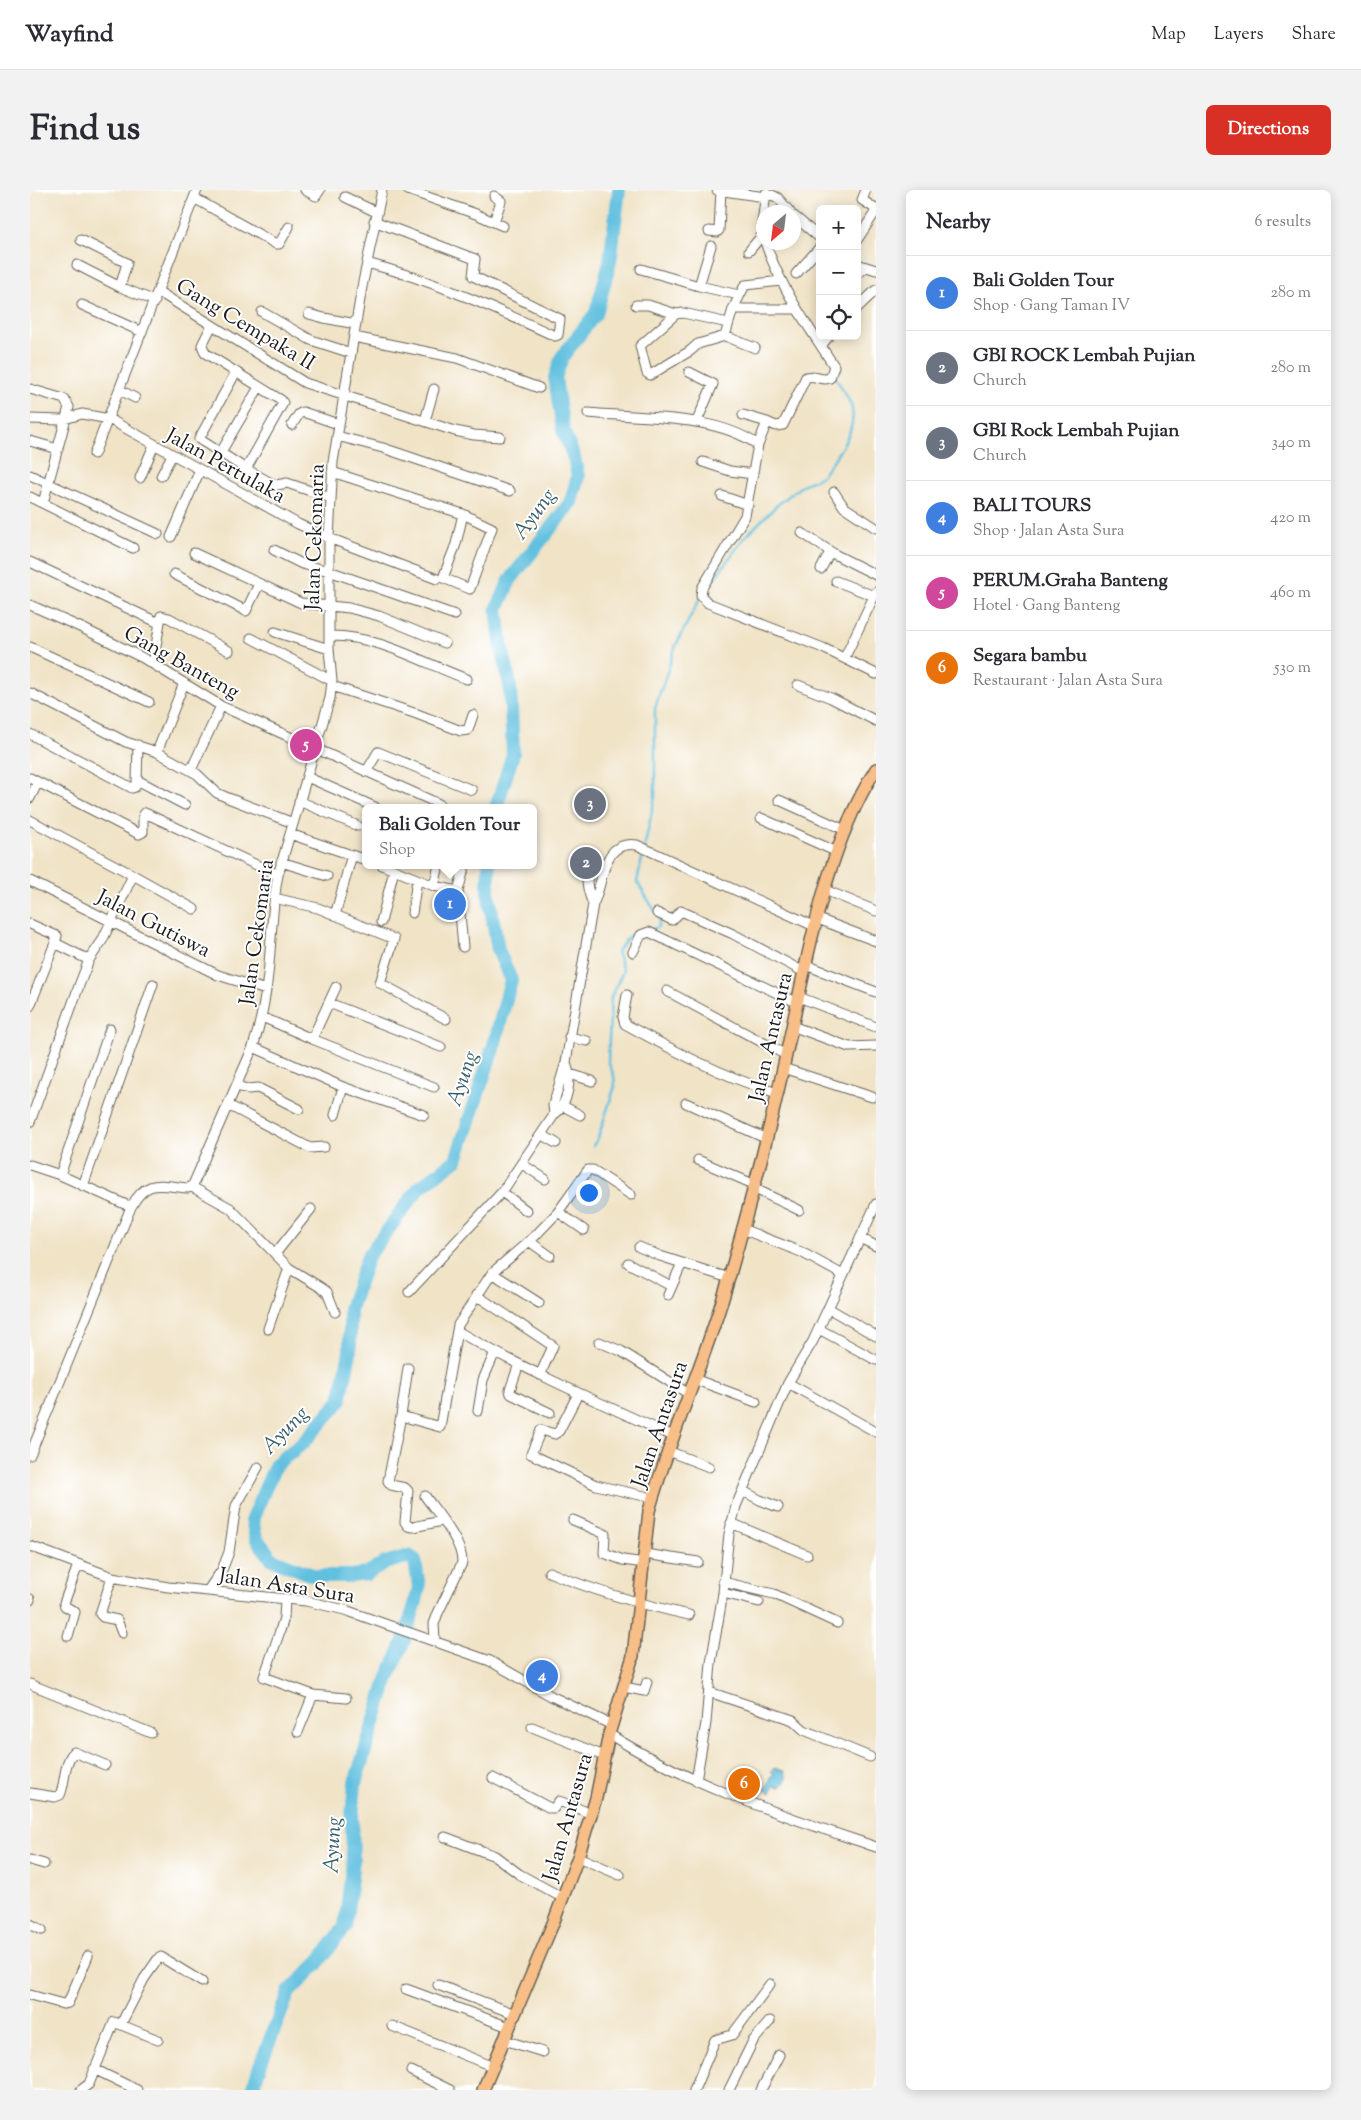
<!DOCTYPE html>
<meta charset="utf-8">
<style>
:root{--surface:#fff;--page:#f2f2f3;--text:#2b2b33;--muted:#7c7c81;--line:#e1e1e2;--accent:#d93025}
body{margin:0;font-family:"Sorts Mill Goudy",serif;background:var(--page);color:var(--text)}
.controls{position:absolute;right:15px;top:15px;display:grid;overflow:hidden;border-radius:8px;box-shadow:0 2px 12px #0003}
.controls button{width:45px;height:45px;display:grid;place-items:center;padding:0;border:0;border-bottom:1px solid var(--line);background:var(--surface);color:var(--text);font:25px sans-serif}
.compass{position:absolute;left:726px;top:15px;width:45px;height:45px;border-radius:50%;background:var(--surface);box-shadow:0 2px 12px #0003;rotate:208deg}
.you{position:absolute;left:558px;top:1002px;width:18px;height:18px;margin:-12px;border:4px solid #fff;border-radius:50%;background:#1a73e8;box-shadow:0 0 0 8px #1a73e833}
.badge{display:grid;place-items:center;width:32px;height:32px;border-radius:50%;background:var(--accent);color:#fff;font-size:16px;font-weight:700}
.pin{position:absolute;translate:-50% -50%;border:2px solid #fff;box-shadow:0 1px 5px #0006}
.popup{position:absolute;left:332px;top:614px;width:175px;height:65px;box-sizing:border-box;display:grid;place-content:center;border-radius:8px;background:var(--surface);filter:drop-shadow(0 1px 4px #0005);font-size:16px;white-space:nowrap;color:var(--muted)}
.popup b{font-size:19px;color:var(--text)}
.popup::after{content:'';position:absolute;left:50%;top:100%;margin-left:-10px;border:10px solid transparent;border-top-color:var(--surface)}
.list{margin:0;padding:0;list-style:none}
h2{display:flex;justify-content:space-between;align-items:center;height:65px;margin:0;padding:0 20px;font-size:21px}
h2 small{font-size:16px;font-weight:400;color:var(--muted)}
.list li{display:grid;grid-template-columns:32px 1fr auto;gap:15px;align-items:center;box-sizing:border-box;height:75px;padding:0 20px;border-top:1px solid var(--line)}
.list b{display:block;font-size:19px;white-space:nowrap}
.list p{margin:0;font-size:16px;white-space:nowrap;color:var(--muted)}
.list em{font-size:16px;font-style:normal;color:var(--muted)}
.icon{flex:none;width:28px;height:28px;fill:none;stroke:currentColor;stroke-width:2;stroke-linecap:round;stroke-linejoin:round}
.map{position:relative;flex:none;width:846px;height:1900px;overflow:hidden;border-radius:8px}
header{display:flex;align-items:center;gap:30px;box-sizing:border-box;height:70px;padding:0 25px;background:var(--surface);border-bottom:1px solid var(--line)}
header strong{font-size:24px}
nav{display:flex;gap:28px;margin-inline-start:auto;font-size:18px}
.intro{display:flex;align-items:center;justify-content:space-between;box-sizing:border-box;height:120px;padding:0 30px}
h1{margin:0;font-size:35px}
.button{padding:12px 22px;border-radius:8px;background:var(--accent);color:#fff;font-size:18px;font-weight:700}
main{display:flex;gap:30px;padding:0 30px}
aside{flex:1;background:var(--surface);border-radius:8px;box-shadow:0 2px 12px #0003}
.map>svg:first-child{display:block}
</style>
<header>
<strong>Wayfind</strong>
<nav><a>Map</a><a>Layers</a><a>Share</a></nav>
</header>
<div class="intro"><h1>Find us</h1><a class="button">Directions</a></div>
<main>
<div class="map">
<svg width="846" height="1900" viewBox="0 0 846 1900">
<rect width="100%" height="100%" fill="#fff"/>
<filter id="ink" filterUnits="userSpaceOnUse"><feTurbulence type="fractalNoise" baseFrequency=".02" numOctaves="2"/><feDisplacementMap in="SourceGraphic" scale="10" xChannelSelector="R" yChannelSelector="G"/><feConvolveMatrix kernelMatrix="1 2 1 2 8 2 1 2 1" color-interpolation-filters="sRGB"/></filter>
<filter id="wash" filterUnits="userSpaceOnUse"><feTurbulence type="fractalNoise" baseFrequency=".0096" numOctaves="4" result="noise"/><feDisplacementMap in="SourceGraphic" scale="20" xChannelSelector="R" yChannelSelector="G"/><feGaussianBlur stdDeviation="1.12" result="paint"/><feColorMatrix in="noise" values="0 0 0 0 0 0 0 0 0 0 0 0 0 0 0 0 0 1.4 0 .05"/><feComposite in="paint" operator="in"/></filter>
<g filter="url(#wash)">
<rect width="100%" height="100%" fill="#f0e3c6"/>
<path fill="#61c0df" stroke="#3e6e7e" d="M744,1578L754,1581C758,1587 756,1592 751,1597L743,1596L741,1603L735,1600L744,1583L741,1581Z"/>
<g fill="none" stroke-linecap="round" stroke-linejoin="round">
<path stroke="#61c0df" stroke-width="2.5" d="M676,400L714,348L746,316L774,294L787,289L793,285C806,265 829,241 821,215C817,205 809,194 804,184
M625,721L607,692L625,607V518L646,455L670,408
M620,740L628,737L630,730L628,726
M563,956L568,948L585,896L584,886L578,871L581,807L593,781L587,761L601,744L612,740"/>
<path stroke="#61c0df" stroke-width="14" d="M466,618L483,564L480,495L471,452L467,419L480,390L541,312L548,286L544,268L533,240L525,188L532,167L566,123L580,72L589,0
M222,1900L231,1873L259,1802L286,1775L315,1737L323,1671L322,1627L325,1593L358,1487L372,1456L385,1415L389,1397L385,1370L379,1366L355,1373L337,1384L321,1386H285L242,1369L226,1348L222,1329L246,1274L273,1253L310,1211L320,1162V1119L338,1066L389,998L426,970L465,852L481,790L468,760L458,701L459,675"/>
</g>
</g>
<g filter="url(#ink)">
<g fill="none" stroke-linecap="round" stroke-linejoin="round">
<g stroke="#666258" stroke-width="11">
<path id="minor" d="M275,0L286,6L290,0
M378,0L446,24L473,36
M687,0L735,7L742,5L748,8L760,22
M836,0L832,10L846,19
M464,6L471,11L464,32
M315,7L346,22
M164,8L246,54H249L259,37
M764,26L790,48
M679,41L687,42L689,40L691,0
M734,48L732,33L736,3
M51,50L97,73L90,97
M827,50L846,21
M735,52C748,90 769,123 791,156
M681,56L669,96L709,105
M719,61L733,44
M337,73C402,90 464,118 525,146L528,145L530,129L443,86L445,69L344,31
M827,74L846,80
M47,75L90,97L125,111
M611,79L669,96
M766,84L790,57
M827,85L836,77
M129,102L275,193L425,241L444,245L470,247
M52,115L112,142
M606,115H618L646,124
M827,118L846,100
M703,119H766
M232,122L281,150L321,163
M279,124L294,128L326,134
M182,135L172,155L175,163L251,210L253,213L216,279L169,249L206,182
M695,146L668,154L660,161L620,185L617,183L610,156L646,124L653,123L698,133
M324,147L427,168L509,198
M725,158L695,146L703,119L715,95L751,91
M659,182L683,194L667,231
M0,199L34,209L39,217L13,313
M90,200L105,208
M558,223C610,228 685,224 728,255L715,326L672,398L671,406L678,413L793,458L846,484
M713,225L737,232L728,255
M0,229L31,230L52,224L79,229L268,334L299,348L407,389
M395,231L404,199
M737,232L746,236L753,235L776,187C785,184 791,192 800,188L804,176L791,156L799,146
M262,235L269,224L273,222L308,234
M307,246L353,258L480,301
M0,251L28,259
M191,262L229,197
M64,264L167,0
M673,272L700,281L723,284
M216,279L241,293L247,295L257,293L301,308
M302,282L433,324L462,338L440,399L413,388L426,354L433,324
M0,285L128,344
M131,286L142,265
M110,288L124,255
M804,302L814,317L846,338
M692,306L718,315
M0,307L103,358
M772,343L806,365L846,385
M141,347L170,280
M244,360L272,374L299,381L425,425
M164,363L271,413L319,418L349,426L415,453
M0,372L129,433
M791,379L800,362
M144,384L216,421L229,394
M806,391L844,406
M0,415L52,438L113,468L191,516L409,614
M245,442L299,459
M299,446C348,445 393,473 437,489
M221,448L302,491
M0,457L119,512
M815,467L846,402
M123,474L131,426L139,428L199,461
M768,495L801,508L846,531
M302,496L387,524L431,541L438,540L443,525
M0,503L96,552L127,562L167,584L187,603L198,608L263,633
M0,544L102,598L105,597L107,593L108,555
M127,562L154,493
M161,580L191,516
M336,582L348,562L442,600
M277,587L345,617
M0,588L109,644L113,642V626L115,623L248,685
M107,590L155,615
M0,608L8,592
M749,610L815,640
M269,611L328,636
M731,628L807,662
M0,630L103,685
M260,644L336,670
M251,672L297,686
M352,675L404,696L428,701
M0,691L188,785L236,800
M404,696L409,675
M795,700L846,721
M244,708L288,718L364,749L350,793L416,829
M563,714C555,694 552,683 574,673
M382,723L387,690
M627,723L642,730L651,721L703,744L774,782
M305,725L322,665
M788,729L846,751
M351,732L364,680
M0,734L27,746L25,753L59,770
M433,757L428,701L435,675
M603,762L611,745L619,742L768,813
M776,775L846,802
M637,801L756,865
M597,805L593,827L595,834C644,861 694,887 747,903
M769,807L846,837
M299,813L411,857
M0,816L25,753
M232,827L282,849L404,897
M762,836L819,857L846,856
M539,847L557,851
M282,849L306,797
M223,857L313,897L394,925
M753,878L842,907
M540,884L562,891
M210,897L218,899L228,898L269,919
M656,913L735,948
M198,915L280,958L294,957
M533,916L550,925
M305,925L313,897
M524,925C539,913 542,889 536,872
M0,932L50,793L59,770L72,751L103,685L164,719
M512,945L526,953
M668,970L723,994
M492,974L515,989
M0,975L30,985L101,1017
M30,985L80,839
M53,996L123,794
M162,997L200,1018L259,1078L290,1097L297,1102L305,1122
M723,998L769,1020
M472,1002L497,1021
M846,1014L783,1151L758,1193L846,1242
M528,1022L554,1040
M712,1039L771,1062L813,1085
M830,1048L846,1056
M499,1051L520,1066
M609,1057L630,1066L699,1088
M245,1064L281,1019
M598,1073L641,1096
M462,1083L509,1113
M379,1102L472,1002L524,925L523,915L536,872L563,714C575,692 570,650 607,655L786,737
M446,1105L523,1156L510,1185
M638,1105L652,1073
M798,1118L846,1146
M238,1139L259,1078
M789,1139L846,1170
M427,1141C497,1181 570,1213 643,1246
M569,1152L591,1161L659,1204
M489,1174L480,1200L481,1204L520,1223
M378,1178L371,1226L358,1291L361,1295L375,1298L378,1301L375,1332L378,1336L383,1337L412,1331
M664,1189L726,1212
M548,1204L529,1241L525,1244L511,1240L501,1264L566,1295L623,1308
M448,1221L453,1190L465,1162
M371,1226L410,1237L428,1135L462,1083L505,1046L528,1022L558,980H563L601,1005
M638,1261L679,1277
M0,1265L101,1017C116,989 128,995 157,998L162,997L223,857C233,826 238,794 240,762C242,736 243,710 248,685L300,508L302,491L299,459V348L303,272L332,97L352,0
M713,1301L730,1310L748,1317
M395,1306C407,1323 433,1352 432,1373L408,1423L404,1434L405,1450
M543,1330L575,1344L574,1363L593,1370L614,1373
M701,1333L777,1365
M0,1356L82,1387L138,1397L276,1411L315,1420L460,1471L521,1506L582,1535
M615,1364L668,1372
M519,1382C566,1402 610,1414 659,1425
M82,1387L70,1424L73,1427L87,1430L92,1443
M693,1392L744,1404L807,1433
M178,1400L192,1380L199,1362L206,1316L228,1277
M693,1403L729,1412
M0,1409V1410
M255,1409L254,1428L249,1444L234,1487L283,1505L316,1508
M38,1446L45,1422L35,1416L34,1413L48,1375
M0,1494L121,1543
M594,1497L614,1501L617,1492
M679,1502L763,1530L774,1540L840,1567
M502,1537L574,1566
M268,1542L283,1505
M579,1544C661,1596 755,1626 846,1657
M463,1588L520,1618H524L529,1611L562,1624
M666,1591L676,1533L681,1473L693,1403L699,1344L706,1316L758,1193
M0,1603L25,1607L30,1605C36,1592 33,1573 44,1562L75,1575
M415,1647L465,1666L489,1684L533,1708
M548,1667L590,1685
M0,1670L14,1674
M0,1734L12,1740
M408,1795L485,1824
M376,1799L479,1837
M0,1805L33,1814L38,1813L58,1766
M91,1834L114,1789L128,1769L131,1767L172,1792
M362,1836L464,1877
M474,1850L513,1862
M64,1879L107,1900
M381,1881L420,1900
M51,1900L59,1894L84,1832L128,1850
M664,1900L685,1850L702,1845L740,1794
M699,1900L723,1851L740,1831
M731,1900L749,1865"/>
</g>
<g stroke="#666258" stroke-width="14">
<path id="major" d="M453,1900L524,1731L548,1667L566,1608L579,1544L603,1466L619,1321C641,1242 677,1167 699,1088C720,1014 740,940 756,865C777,771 794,661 846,579"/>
</g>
<use href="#minor" stroke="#fff" stroke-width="9"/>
<use href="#major" stroke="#f7be87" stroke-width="11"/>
</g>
</g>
<g text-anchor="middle" stroke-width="4" stroke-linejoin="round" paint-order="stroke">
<g font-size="21" fill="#1c1c1c" stroke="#fff">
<text transform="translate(216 134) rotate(31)" y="7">Gang Cempaka II</text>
<text transform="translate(196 275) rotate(29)" y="7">Jalan Pertulaka</text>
<text transform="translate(284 347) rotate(-88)" y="7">Jalan Cekomaria</text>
<text transform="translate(152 472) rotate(29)" y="7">Gang Banteng</text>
<text transform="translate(124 733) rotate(27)" y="7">Jalan Gutiswa</text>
<text transform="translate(226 742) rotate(-82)" y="7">Jalan Cekomaria</text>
<text transform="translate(740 847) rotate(-77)" y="7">Jalan Antasura</text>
<text transform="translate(629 1234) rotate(-71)" y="7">Jalan Antasura</text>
<text transform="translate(257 1395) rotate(9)" y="7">Jalan Asta Sura</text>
<text transform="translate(537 1627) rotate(-74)" y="7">Jalan Antasura</text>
</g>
<g font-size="22" font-style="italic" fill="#385e6a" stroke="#fff">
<text transform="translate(503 323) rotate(-54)" y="8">Ayung</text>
<text transform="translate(431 888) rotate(-71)" y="8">Ayung</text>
<text transform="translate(254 1239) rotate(-46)" y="8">Ayung</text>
<text transform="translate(301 1655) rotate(-87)" y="8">Ayung</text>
</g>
</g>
</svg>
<div class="controls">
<button>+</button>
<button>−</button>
<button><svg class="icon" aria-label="locate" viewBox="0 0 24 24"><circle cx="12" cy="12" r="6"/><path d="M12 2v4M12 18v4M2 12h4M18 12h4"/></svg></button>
</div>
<svg class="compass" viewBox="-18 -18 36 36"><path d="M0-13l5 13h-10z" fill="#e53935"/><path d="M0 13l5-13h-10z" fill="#7c7c81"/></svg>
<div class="you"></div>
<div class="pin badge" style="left:420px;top:714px;background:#3f7fe0">1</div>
<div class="popup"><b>Bali Golden Tour</b>Shop</div>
<div class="pin badge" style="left:556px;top:673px;background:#6b7280">2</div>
<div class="pin badge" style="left:560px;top:614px;background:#6b7280">3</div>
<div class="pin badge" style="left:512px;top:1486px;background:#3f7fe0">4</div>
<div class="pin badge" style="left:276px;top:555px;background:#d1479c">5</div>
<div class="pin badge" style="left:714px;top:1594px;background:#e8710a">6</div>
</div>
<aside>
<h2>Nearby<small>6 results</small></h2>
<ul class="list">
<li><span class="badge" style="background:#3f7fe0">1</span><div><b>Bali Golden Tour</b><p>Shop · Gang Taman IV</p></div><em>280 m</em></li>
<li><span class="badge" style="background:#6b7280">2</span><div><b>GBI ROCK Lembah Pujian</b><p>Church</p></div><em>280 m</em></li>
<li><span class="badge" style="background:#6b7280">3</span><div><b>GBI Rock Lembah Pujian</b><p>Church</p></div><em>340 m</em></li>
<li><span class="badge" style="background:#3f7fe0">4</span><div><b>BALI TOURS</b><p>Shop · Jalan Asta Sura</p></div><em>420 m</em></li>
<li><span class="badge" style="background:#d1479c">5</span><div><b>PERUM.Graha Banteng</b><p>Hotel · Gang Banteng</p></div><em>460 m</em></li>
<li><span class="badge" style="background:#e8710a">6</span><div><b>Segara bambu</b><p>Restaurant · Jalan Asta Sura</p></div><em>530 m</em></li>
</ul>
</aside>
</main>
